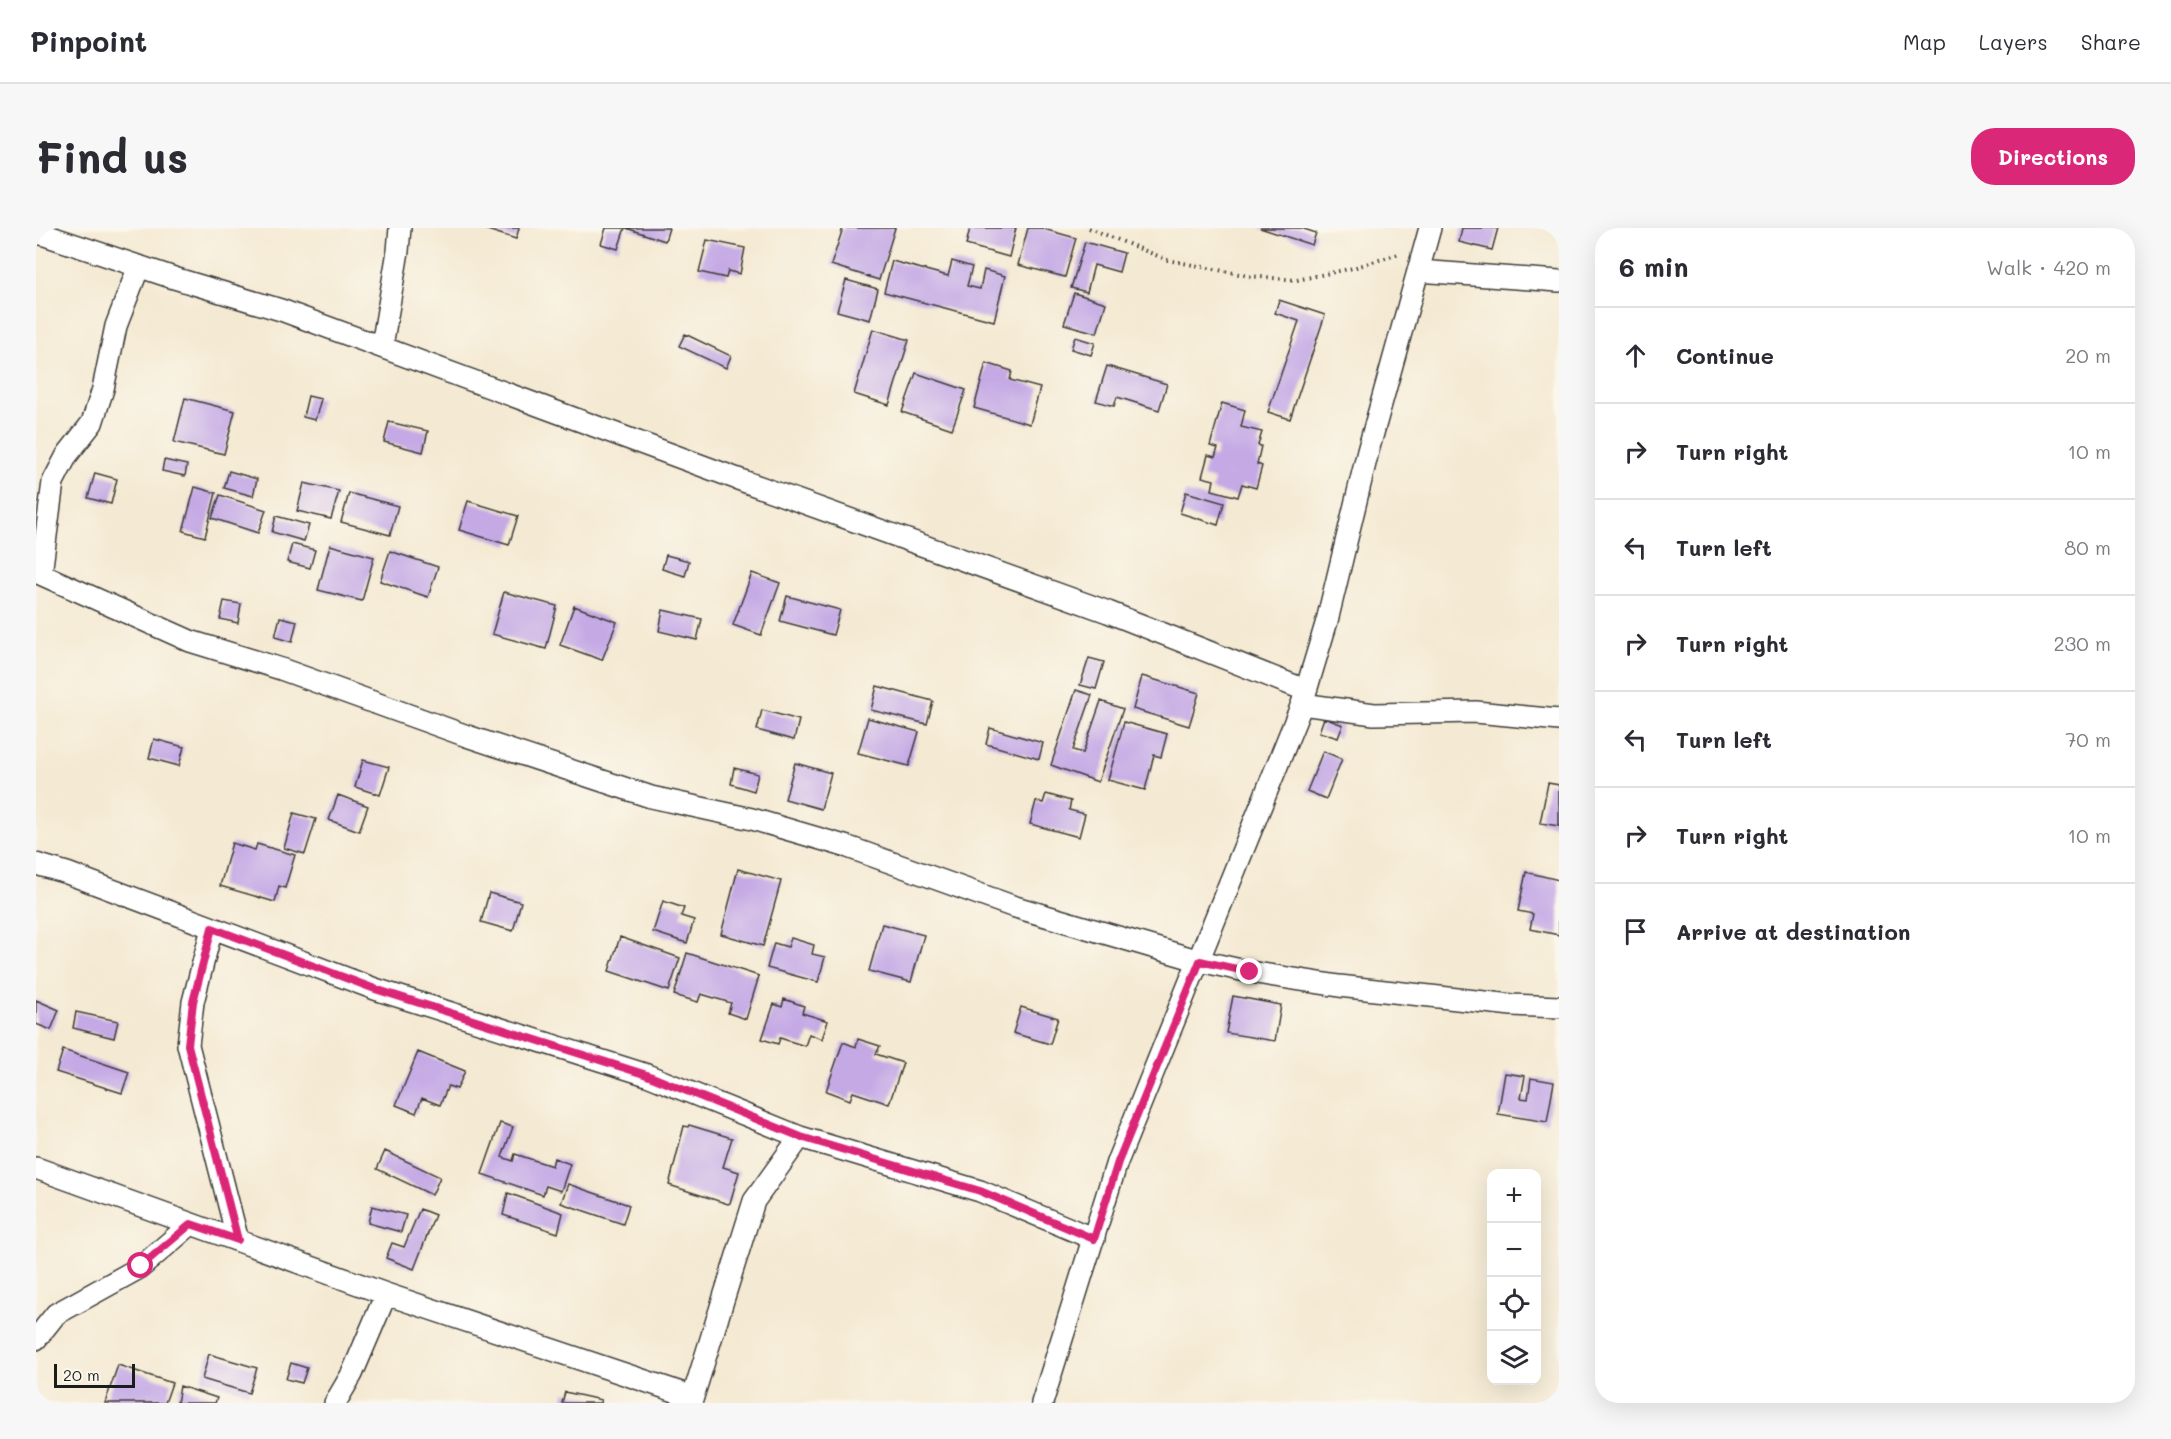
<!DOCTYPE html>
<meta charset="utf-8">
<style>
:root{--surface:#fff;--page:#f7f7f7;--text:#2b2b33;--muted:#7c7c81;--line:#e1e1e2;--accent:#db2777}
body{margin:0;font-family:Mali,sans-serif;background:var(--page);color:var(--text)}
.controls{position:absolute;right:18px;bottom:18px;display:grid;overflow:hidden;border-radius:12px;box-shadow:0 6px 24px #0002}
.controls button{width:54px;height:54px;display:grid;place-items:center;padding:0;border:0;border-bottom:2px solid var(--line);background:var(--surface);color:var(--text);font:30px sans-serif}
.scale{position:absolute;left:18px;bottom:15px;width:81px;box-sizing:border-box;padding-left:6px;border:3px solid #1c1c1c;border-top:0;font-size:16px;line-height:21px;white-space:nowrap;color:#1c1c1c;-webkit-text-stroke:4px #fbf7ec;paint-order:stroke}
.stop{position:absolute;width:18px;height:18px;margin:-14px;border:4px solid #db2777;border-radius:50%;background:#fff}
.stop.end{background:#db2777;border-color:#fff;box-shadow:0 2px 6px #0008}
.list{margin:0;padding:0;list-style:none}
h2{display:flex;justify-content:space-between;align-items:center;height:78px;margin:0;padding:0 24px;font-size:26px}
h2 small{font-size:20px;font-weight:400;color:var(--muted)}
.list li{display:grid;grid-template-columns:39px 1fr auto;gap:18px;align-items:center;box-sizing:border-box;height:96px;padding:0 24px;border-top:2px solid var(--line)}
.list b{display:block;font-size:22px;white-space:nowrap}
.list em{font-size:20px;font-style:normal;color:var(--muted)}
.icon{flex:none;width:33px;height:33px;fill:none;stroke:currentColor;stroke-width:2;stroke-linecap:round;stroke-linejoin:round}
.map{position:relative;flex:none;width:1523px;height:1175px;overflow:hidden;border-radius:24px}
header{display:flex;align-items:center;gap:36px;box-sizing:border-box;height:84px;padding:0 30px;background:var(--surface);border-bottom:2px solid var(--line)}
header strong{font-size:28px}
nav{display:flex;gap:33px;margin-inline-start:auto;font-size:21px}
.intro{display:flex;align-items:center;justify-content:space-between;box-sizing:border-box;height:144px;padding:0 36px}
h1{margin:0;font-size:42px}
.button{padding:15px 27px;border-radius:24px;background:var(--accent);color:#fff;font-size:21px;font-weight:700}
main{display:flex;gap:36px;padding:0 36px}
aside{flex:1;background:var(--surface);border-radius:24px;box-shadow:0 6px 24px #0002}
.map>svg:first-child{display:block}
</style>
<header>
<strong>Pinpoint</strong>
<nav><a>Map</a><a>Layers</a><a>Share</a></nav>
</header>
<div class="intro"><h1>Find us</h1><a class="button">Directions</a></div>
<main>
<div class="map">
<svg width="1523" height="1175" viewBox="0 0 1523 1175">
<rect width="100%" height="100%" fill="#fbf7ec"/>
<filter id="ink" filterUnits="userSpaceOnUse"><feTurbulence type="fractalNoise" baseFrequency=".0167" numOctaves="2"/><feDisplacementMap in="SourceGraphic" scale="12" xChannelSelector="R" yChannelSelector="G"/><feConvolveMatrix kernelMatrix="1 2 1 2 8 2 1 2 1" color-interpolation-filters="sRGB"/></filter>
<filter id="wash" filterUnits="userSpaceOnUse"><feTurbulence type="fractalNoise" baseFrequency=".008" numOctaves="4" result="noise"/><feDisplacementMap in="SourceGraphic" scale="24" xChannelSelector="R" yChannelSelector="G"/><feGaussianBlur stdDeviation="1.35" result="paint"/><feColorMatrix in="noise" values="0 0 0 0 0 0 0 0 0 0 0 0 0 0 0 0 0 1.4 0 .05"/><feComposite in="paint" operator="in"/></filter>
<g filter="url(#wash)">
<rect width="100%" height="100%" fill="#f4e9d2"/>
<g id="blocks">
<path fill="#c4a9e5" d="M445,0H483L480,11Z
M570,0H589L582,21L565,16Z
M590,0H633L629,13Z
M807,0H859L843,52L795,37Z
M934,0H980L973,29L930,17Z
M992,0H1004L1040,10L1029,49L982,37Z
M1224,0H1265L1280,5L1276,17Z
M1426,0H1462L1456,22L1423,14Z
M671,12L709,20L704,46L692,43L690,50L663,44Z
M1049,14L1088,25L1083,44L1058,37L1051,64L1035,60Z
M856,33L912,48L916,33L936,39L931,58L944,61L948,42L969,48L958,93L848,64Z
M810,52L842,61L834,92L801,83Z
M1038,65L1070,75L1061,105L1028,96Z
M1243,72L1289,87L1254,191L1232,184L1263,93L1239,85Z
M837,101L873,112L853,177L818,166Z
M649,106L695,128L690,140L643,118Z
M1039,109L1059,115L1055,127L1035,121Z
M950,135L976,143L974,152L1004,160L994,196L938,180Z
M1071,138L1131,156L1123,182L1081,169L1078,178L1060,173Z
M880,145L930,162L916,201L866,184Z
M272,168L285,171L279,192L267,189Z
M149,170L199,183L188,226L138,214Z
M1186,175L1209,182L1205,199L1226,204L1222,217L1225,218L1221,236L1226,238L1220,260L1206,256L1202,269L1176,262L1178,252L1166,249L1172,227L1179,229L1182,220L1174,218Z
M353,194L392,203L387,224L348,214Z
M128,232L151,237L149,248L126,243Z
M193,243L221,251L217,268L188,260Z
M59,245L81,251L75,276L52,270Z
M268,255L303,263L295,291L261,283Z
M159,259L180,265L169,309L147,303Z
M1150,264L1188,275L1182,297L1144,285Z
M313,265L362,278L354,307L305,294Z
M184,267L230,282L222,305L176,290Z
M432,273L482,288L473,317L423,302Z
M240,288L273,297L268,313L236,304Z
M256,316L279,322L274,340L251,334Z
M294,317L338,329L326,373L282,362Z
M354,323L402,339L392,369L344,353Z
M630,327L653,333L649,348L626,341Z
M716,345L744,355L725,407L697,397Z
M468,364L521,378L510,421L456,406Z
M751,368L804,382L797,407L744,393Z
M188,373L205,376L202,395L184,391Z
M538,378L581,394L566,432L524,417Z
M627,382L666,391L661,412L623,403Z
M244,389L261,393L256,414L239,409Z
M1053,430L1068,434L1060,461L1044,457Z
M1106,448L1163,465L1153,498L1097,481Z
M841,458L897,473L891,496L835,482Z
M1040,462L1056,467L1037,522L1047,525L1065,473L1087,481L1062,554L1015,537Z
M726,482L763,492L758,512L721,502Z
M832,490L883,504L873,538L822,525Z
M1288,490L1307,497L1302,510L1283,504Z
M1088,494L1131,506L1125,529L1118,527L1109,562L1072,552Z
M954,500L1007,515L1003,531L950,516Z
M118,511L148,519L143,538L113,530Z
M1287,523L1306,531L1290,571L1271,563Z
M327,532L353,539L344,567L319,559Z
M759,535L795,545L785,581L749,571Z
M698,540L722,546L718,563L695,556Z
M1512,555L1523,557V598L1504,595Z
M1010,566L1035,573L1033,582L1049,586L1043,609L994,596L1000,573L1007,575Z
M302,567L332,578L323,603L293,592Z
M258,585L280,591L269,626L248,620Z
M196,615L219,622L221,616L259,627L249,660L243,658L239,674L184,658Z
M702,641L745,653L727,718L685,706Z
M1490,644L1523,652V707L1494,701L1497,686L1482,683Z
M453,665L485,674L477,703L445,694Z
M627,673L648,680L645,688L658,692L651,715L617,704Z
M846,696L888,707L875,754L833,743Z
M584,709L644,730L633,763L573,743Z
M755,710L778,717L776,726L789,729L782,754L731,740L738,715L752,719Z
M651,725L723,748L710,791L692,785L695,775L665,766L662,774L638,767Z
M1197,768L1245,777L1239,813L1190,805Z
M748,771L768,778L766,785L792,793L786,811L773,806L769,818L744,810L742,816L726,811L738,776L746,779Z
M0,772L23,782L15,802L0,796Z
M985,779L1022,790L1014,816L977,805Z
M40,784L82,793L78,810L37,800Z
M822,811L844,818L840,826L867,835L853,876L817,864L814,872L790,863L807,814L820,819Z
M27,822L93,844L86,865L20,844Z
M382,824L429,843L421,861L412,858L404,877L386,870L380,885L360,877Z
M1469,845L1489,848L1485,870L1492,871L1495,850L1518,854L1511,894L1462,886Z
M464,895L477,899L466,929L477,933L479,926L516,938L518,930L534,936L525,963L510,958L507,967L446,946Z
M653,897L696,910L687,939L703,944L694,975L692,976L633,957L648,898L652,899Z
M349,923L404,949L396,967L341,941Z
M532,956L593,977L587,996L525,975Z
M472,965L527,985L522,1005L467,987Z
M336,978L370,987L365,1004L332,995Z
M384,981L399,987L378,1041L350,1030L356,1015L368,1019Z
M173,1126L221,1140L213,1165L166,1151Z
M255,1135L271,1140L266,1155L250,1151Z
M82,1137L136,1155L129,1175H69Z
M144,1158L181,1170L179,1175H141Z
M529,1164L565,1172L564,1175H526Z"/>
</g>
</g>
<g filter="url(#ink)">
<use href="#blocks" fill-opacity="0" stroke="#3c3b37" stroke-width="1.5"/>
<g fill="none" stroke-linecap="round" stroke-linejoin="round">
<g stroke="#3c3b37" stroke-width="24">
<path id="street" d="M0,4L138,50L245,82L710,254L1072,384L1269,462
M1382,43L1523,53
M346,118L362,23L364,0
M0,344L154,413L245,441L431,508L615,569L716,591L812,619L976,678L1164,733L1214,744L1303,758L1476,777L1523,779
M5,346L17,254L31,227L56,195L67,161L80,98L103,38
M1266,476L1338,486L1440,484L1523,492
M0,636L31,645L339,761L611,847L764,909L944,963L1058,1011
M176,700L157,774L152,817L202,1013
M0,940L350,1066L657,1169
M0,1111L20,1086L105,1039L155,996
M299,1175L316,1146L350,1066
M655,1175L718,973L764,909
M1006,1175L1081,934L1266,476L1291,393L1332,223L1394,0"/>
</g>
<path stroke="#3c3b37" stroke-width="4" stroke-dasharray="1.5 4.5" stroke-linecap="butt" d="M1053,0L1132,32L1213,48L1261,52L1317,40L1363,26"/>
<use href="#street" stroke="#fff" stroke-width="21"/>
</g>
</g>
<g fill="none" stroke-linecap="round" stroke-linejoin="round" filter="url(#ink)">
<path stroke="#db2777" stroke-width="8" d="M105,1038L155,996L202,1012L152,817L157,774L176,700L339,761L611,847L765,909L944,963L1058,1011L1082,934L1164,733L1214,744"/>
</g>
</svg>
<div class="controls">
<button>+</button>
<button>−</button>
<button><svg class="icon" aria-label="locate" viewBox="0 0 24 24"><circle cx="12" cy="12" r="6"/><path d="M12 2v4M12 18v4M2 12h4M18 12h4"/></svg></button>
<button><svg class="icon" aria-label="layers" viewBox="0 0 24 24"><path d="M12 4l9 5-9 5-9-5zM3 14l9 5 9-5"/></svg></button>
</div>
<div class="scale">20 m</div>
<div class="stop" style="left:105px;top:1038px"></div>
<div class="stop end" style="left:1214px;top:744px"></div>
</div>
<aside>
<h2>6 min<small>Walk · 420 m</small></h2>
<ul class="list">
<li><svg class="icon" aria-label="ahead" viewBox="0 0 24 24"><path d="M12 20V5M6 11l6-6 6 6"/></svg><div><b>Continue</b></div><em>20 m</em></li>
<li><svg class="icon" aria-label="right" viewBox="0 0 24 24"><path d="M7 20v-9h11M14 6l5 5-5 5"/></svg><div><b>Turn right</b></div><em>10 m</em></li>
<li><svg class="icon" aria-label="left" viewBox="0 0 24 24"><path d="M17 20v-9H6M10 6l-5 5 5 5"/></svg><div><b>Turn left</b></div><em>80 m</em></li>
<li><svg class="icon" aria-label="right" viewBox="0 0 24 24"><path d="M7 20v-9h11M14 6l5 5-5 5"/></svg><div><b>Turn right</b></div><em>230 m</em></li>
<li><svg class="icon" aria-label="left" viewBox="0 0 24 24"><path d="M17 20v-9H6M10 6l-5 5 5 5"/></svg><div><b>Turn left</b></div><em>70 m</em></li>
<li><svg class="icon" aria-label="right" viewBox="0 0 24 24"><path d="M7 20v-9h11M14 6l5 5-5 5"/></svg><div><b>Turn right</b></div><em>10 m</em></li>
<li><svg class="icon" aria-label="arrive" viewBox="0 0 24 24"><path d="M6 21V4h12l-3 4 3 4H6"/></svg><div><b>Arrive at destination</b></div></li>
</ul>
</aside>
</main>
